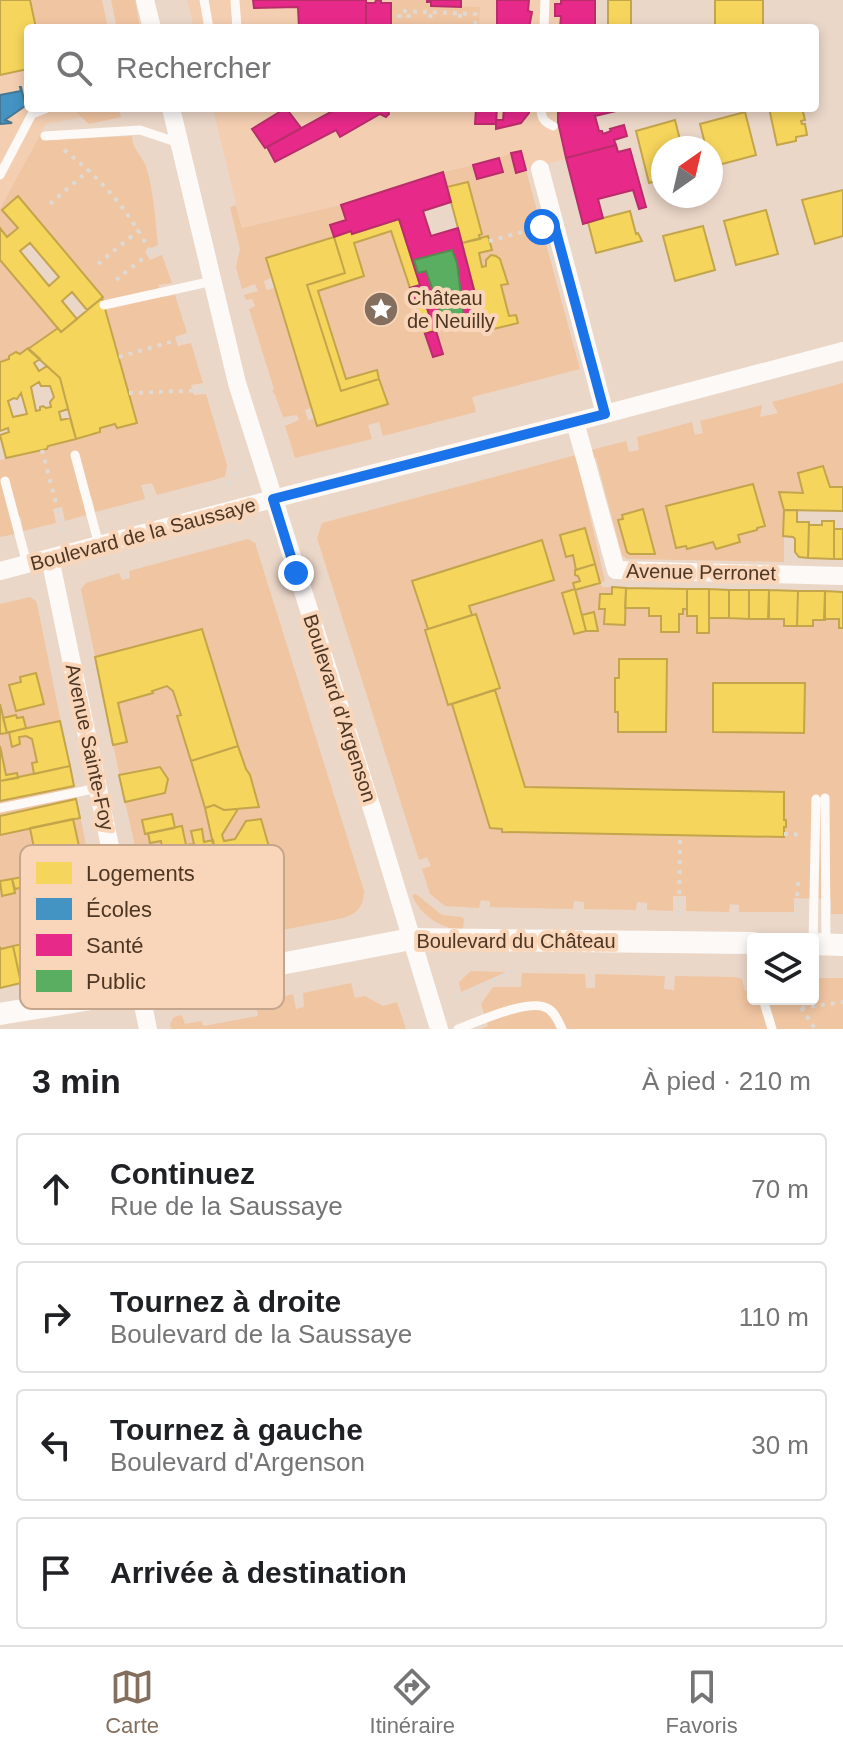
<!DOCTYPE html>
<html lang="fr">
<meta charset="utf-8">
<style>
:root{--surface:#fff;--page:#f6f6f6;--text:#202124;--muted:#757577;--line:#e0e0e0;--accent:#846e5d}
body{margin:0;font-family:Helvetica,sans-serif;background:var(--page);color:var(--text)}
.controls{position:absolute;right:24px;bottom:24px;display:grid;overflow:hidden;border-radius:8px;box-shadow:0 4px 12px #0003}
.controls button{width:72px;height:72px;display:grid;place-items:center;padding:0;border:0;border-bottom:2px solid var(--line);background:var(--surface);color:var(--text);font:40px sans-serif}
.compass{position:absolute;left:651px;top:136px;width:72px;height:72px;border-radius:50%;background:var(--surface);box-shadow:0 4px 12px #0003;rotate:34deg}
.stop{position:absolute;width:24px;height:24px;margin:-18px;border:6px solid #1a73e8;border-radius:50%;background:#fff}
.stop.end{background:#1a73e8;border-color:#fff;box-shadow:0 2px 8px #0008}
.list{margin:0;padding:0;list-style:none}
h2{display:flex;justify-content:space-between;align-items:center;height:104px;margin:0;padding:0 32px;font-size:34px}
h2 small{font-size:26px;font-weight:400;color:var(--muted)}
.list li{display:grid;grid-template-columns:52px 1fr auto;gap:24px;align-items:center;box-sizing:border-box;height:112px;margin:0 16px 16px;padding:0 16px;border:2px solid var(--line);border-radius:8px}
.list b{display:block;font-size:30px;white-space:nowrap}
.list p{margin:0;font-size:26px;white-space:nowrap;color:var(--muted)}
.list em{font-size:26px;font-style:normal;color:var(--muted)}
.icon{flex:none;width:44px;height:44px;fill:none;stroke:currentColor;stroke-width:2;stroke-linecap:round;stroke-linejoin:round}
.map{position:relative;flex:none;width:843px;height:1029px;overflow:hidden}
.search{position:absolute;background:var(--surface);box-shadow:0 4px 12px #0003;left:24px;right:24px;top:24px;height:88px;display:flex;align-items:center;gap:20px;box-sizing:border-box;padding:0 28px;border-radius:8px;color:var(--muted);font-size:30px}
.sheet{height:616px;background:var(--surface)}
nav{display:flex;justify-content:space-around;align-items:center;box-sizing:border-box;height:112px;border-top:2px solid var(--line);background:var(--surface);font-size:22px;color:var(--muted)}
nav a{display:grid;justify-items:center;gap:4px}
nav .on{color:var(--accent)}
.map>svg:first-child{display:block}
</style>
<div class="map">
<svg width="843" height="1029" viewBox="0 0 843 1029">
<rect width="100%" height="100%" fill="#ebd7c8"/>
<path fill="#f3ceb1" d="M187,0H595V28H194Z
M28,69V108H118L121,117L89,124L83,117L46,124L0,209V75Z
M213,108H619L620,110L595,117L599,131H602L603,134L611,131L610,129L624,125L627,136L614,139L616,145L526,170L521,151L499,158L443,172L341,205L242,228Z"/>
<path fill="#f0c5a2" d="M30,0H102L108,28H36Z
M111,0H135L140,28H117Z
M392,0H427L431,2L432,6L480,7L479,28H391Z
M72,108H118L121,117L89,124Z
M40,135L47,140L132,136C132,149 140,153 145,164C154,189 155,219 158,245L145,251L150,260L162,255L172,283L158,285L163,297L175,295L187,333L175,337L178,346L191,343L203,383L191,385L194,395L206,394L227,465L225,477L157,495L152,483L141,485L145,499L95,512L92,499L83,501L86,515L65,521L62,507L53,509L56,523L23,531L21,517L15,518V534L0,537V460L47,449L48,446L100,432V428L115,424L117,428L137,423L102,298L2,210L18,228L7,237L0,228V209Z
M511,153L516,172L526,170L580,369L472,397L476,412L383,436L379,422L368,425L372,439L295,458L285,426L299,420L297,415L283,417L275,395L272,391L274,389L249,309L255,306L252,299L246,300L244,295L258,291L255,284L242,289L236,267L240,249L230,207L236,205L242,228L341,205L346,220L330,225L334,237L266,259L271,278L264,281L267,290L274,288L311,408L305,410L308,420L388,404L377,370L346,379L318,291L354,243L391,231L433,357L443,354L436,331L473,319L467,297L475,294L485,331L509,316L501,285L507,283L502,262L496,256L491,255L486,260V266L482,267L479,253L491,250L488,236L480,239L447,187L443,172L473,165L477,179L502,173L499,158Z
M0,260L58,328L20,354L16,352L10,356L9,359L0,362Z
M843,383V487H830L823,466L798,473L803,493H780L784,510V562L627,559L622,555L596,458H593L591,450L626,441L629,452L639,450L637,437L692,422L695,435L703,433L700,421L762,405L760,417L778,413L772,402Z
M576,455L605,581L600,583L602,587L843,592V914H831V899L794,898V912H739V905L730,904L729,912L686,911V896H673V911L647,910V903L637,902L636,910L584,909V902L574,901L573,909L490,907V901L481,900L479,908L445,906L430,894L422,869L431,866L427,857L419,860L317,538L322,523Z
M248,539L255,543L364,891C364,906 357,914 343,918L163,954L149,926L139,863L125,802L81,589L86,583L119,573L122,580L130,578L129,571Z
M30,597L36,601L38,609L109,958L104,965L0,988V604Z
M416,894L442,915L461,917L464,919L463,930C441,929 420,915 412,895Z
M471,971L506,972L461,992L459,982Z
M522,973L585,974L586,988H595V974L665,976L664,989L674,990L675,976L735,977L742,979L745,991H753V999H813V982H816V978H843V1029H481L488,1026L481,1004L493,987H521Z
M351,983L355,998L365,996L383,1006L397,1002L406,1029H171L170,1024L174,1017L182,1015L185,1024L202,1021L203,1026L258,1016L256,1003L293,994L296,1009L304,1007L303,993Z"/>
<path fill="#f6d55c" stroke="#c3a54b" stroke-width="2" fill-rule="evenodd" d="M0,0H30L36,28H28V69L0,75Z
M608,0H631V28H608Z
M715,0H763V28H715Z
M769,108H802L805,120L801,121L802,124H805L807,135L796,137V141L777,145Z
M745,112L756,155L711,167V148H706L700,124Z
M675,120L682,148H663V179L649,183L636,131Z
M468,182L482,234L479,235L480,239L462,243L447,187Z
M843,190V236L815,244L802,200Z
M18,196L103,297L87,310L72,292L62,301L77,319L61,332L0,260V228L7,237L18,228L2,210ZM30,243L59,277L49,286L20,251Z
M766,210L778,254L736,265L724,221Z
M630,211L636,234L638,233L642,241L596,253L588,222Z
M399,219L420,285L410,288L391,231L354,243L364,276L318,291L346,379L377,370L379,379L341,391L307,285L345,273L334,237L351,231L352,234Z
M703,226L715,270L675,281L663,236Z
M488,236L492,250L479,253L482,267L486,266V260L491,255L496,256L500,259L508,284L501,285L509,316L516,315L518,323L485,331L462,243Z
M334,237L345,273L307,285L341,391L379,379L388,404L317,426L266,258Z
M102,298L137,423L117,428L115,424L100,428V432L76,439L60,378L28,349L58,328L61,332Z
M424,298L434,331L425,334L414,300Z
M28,348L40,359L34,363L39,371L47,366L60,378L68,409L59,412L61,420L70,418L76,439L48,446L47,449L6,458L0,435L9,432L8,428L0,431V362L9,359V356L16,352L20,354ZM39,382L41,386H50L54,397L50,402L51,407L46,408L43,406L40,407V410L36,411L31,387ZM21,393L27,414L13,417L8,401L14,398L17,399Z
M823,466L830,487H843V511L784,510L779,492L803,493L798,473Z
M753,484L765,526L757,528V530L738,535L740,542L716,549L713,542L687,549L686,546L676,548L666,506Z
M643,509L655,554H630L627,552L618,520L623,519L622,515Z
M784,510H797V522H809L808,558L799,557L795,552V539L793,537L783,536Z
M822,521H834V559L808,558L809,525H822Z
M585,528L595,564L576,570L573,555L566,557L560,535Z
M834,529H843V559H834Z
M542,540L554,580L469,606L472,615L428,629L412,581Z
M595,564L600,583L575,590L573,583L580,581L578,576L575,575V570Z
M612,587L626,588L625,625L604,624L605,609H599L600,594H612Z
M626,588L687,589V609H683V614H679V632H661V616H649V608H625Z
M575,589L586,631L574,634L562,593Z
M687,589H709V633H697V616H687Z
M709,589L729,590V618H709Z
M729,590H749V619L729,618Z
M749,590H769L768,619H749Z
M769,590L798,591L797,626H784V619H769Z
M798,591H825V620H813V626H797Z
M825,591L843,592V628H839V619H824Z
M594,612L598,631H586L582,615Z
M476,614L500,688L448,705L425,630Z
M202,629L238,746L191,761L177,716L181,715L173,691L167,686L152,691L153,693L118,703L127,742L113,745L95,657Z
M619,659H667L666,732H618V712H615V678H619Z
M36,673L44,704L16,711L9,685L21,682L20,677Z
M713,683H805L804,733L713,732Z
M495,690L525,787L784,792V820H786V827H784V837L502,832V829L490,828L452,704Z
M0,704L7,733L0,734Z
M16,715L17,718L23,717L26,728L7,733L3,718Z
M60,721L70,766L34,774L32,763L37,762L32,739L26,736L19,737L20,744L12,747L9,732Z
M0,746L6,775L17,773L18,778L0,781Z
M238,746L246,769L250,775L259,807L224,810L214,805L205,808L191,761Z
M70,766L74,786L0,801V781Z
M160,767L168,779L165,793L125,802L119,775Z
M76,799L80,818L0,835V816Z
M214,805L224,810L238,809L222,835L224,841L235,839L246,821L261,819L269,847L264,857L218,866L205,808Z
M172,814L175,828L145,834L142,820Z
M73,819L83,864L39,873L30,828Z
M182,826L186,845L194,844L191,831L202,829L204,842L213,840L218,866L167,876L161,841L150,843L148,833Z
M26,876L28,886L15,889L12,879Z
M12,879L15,893L2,896L0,881Z
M95,890L109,958L104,965L21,983L13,946L60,936V938L66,937L69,931L63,904L84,899L82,892Z
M13,946L21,983L0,988V947L1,949Z"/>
<path fill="#4393c3" stroke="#467793" stroke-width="2" d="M20,87H21L25,104L28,102V104L5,120L12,123L0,124V95L21,91Z"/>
<path fill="#e7298a" stroke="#b92d6b" stroke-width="2" d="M253,0H366V28H299L298,7L254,8Z
M376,0H381V3H391V28H366V3H375Z
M427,0H461V7L431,6V2H427Z
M497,0H529L528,11L532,12L529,28H497Z
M561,0H595V28H560L561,16H555V4H561Z
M286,108L301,128L265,148L252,129Z
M338,108H388L389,114L386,117L380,114L340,137L336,130L275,162L267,147Z
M476,108H497L496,124H475Z
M504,108H529V113L521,123L496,129V120H503Z
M566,108H619L620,110L595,116L599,131H602L603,134L611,131L610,129L624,125L627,136L614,140L616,145L566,158L558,122V112L566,110Z
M616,145L618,152L630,149L646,207L639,209L633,190L598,199L603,218L583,224L566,158Z
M521,151L526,170L516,173L511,153Z
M499,158L503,172L477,179L473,165Z
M443,172L451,202L423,211L431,236L458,228L475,294L467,297L473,319L436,331L443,354L433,357L425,334L434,331L424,298L414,300L410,288L420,285L399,219L352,234L351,231L334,237L330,225L346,220L341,205Z"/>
<path fill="#5aae61" stroke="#568a4e" stroke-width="2" d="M452,250L457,263L464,318L454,319L445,325L426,271L418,273L414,260Z"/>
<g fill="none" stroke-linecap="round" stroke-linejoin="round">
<path stroke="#dfd9d3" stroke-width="4" stroke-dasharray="4 6" stroke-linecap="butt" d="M399,28L400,11L476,14L475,28
M408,28L409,12
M429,28L431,13
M460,28V14
M64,150C104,181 127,209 152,254
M50,204L89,170
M489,241L537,228
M98,264L139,230
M116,280L147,255L164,248
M119,357L194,335
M129,393L210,390
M42,450L65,537
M233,474L246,470
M229,481L232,492
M784,834H795L800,838
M679,914L680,835
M796,916L798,882
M456,998L521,967
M796,999L815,1029
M801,1008L843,1002"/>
<path stroke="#fcf9f7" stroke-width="9" d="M204,0L209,28
M235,0L237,28
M544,28L545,0
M541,108C541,118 544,122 553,126
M45,136L140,130L179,143
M0,175L32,114L47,108
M104,305L213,281
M75,455L99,545
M5,481L27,564
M825,798L826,943
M0,808L98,788
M813,944L816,799
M763,999L772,1029
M458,1029C477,1022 529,998 547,1008C555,1012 558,1021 562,1029"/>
<path stroke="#fcf9f7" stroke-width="18" d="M145,0L152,28
M171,108L237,383L374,815L439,1029
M540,169L605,414
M575,422L616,570L843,576
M50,558L148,1029
M0,571L273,499L575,422L843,351"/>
<path stroke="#fcf9f7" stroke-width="22" d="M813,944L843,945
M0,1014L140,991L411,939L753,943"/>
</g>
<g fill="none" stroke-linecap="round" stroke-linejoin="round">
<path stroke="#1a73e8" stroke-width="10" d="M296,573L273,499L605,414L554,224L542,227"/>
</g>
<defs>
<g id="sight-disc" transform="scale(1.8)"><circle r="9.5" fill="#846e5d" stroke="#f9d6ba"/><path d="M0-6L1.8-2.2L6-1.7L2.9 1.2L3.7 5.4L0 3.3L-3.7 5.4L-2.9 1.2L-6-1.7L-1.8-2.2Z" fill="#fff"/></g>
</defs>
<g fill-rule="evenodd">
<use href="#sight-disc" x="381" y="309"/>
</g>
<g text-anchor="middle" stroke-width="8" stroke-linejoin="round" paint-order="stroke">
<g font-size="20" fill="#4d3623" stroke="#f9d6ba" text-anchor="start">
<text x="407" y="305">Château<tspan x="407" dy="23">de Neuilly</tspan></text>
</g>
<g font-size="20" fill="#4d3623" stroke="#f9d6ba">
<text transform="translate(143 534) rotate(-15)" y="7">Boulevard de la Saussaye</text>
<text transform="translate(701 572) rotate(1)" y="7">Avenue Perronet</text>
<text transform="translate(340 708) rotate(72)" y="7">Boulevard d'Argenson</text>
<text transform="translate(90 747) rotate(78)" y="7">Avenue Sainte-Foy</text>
<text x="516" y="948">Boulevard du Château</text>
</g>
</g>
<rect x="20" y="845" width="264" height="164" rx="12" fill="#f9d6ba" stroke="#c5a68d" stroke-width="2"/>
<rect x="36" y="862" width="36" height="22" fill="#f6d55c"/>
<rect x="36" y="898" width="36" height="22" fill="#4393c3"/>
<rect x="36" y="934" width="36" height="22" fill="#e7298a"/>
<rect x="36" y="970" width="36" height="22" fill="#5aae61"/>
<g font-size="22" fill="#4d3623">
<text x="86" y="881">Logements</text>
<text x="86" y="917">Écoles</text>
<text x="86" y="953">Santé</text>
<text x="86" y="989">Public</text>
</g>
</svg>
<div class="controls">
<button><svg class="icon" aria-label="layers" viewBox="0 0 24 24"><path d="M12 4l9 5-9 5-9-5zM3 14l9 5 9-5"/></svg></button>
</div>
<svg class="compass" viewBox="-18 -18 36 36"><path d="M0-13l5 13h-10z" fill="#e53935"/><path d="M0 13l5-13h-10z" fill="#757577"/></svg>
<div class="stop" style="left:542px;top:227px"></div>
<div class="stop end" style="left:296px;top:573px"></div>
<div class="search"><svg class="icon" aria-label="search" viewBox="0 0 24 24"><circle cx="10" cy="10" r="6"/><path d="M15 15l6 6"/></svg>Rechercher</div>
</div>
<section class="sheet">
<h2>3 min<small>À pied · 210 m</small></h2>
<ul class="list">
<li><svg class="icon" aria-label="ahead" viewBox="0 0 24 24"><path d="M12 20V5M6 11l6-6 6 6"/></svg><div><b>Continuez</b><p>Rue de la Saussaye</p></div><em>70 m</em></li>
<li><svg class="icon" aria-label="right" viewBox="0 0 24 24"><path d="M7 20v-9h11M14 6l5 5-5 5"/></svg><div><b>Tournez à droite</b><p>Boulevard de la Saussaye</p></div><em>110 m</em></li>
<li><svg class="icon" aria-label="left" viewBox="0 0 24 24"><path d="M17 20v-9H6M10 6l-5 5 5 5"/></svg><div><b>Tournez à gauche</b><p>Boulevard d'Argenson</p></div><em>30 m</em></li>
<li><svg class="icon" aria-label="arrive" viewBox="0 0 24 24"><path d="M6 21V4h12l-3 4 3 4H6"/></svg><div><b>Arrivée à destination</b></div></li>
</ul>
</section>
<nav>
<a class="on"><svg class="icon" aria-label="map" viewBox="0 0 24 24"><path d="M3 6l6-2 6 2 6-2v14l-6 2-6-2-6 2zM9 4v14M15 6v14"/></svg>Carte</a>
<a><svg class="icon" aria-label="directions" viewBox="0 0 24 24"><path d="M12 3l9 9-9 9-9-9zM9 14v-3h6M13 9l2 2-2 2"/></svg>Itinéraire</a>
<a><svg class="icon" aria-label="saved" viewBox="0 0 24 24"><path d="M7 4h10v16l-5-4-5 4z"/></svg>Favoris</a>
</nav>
